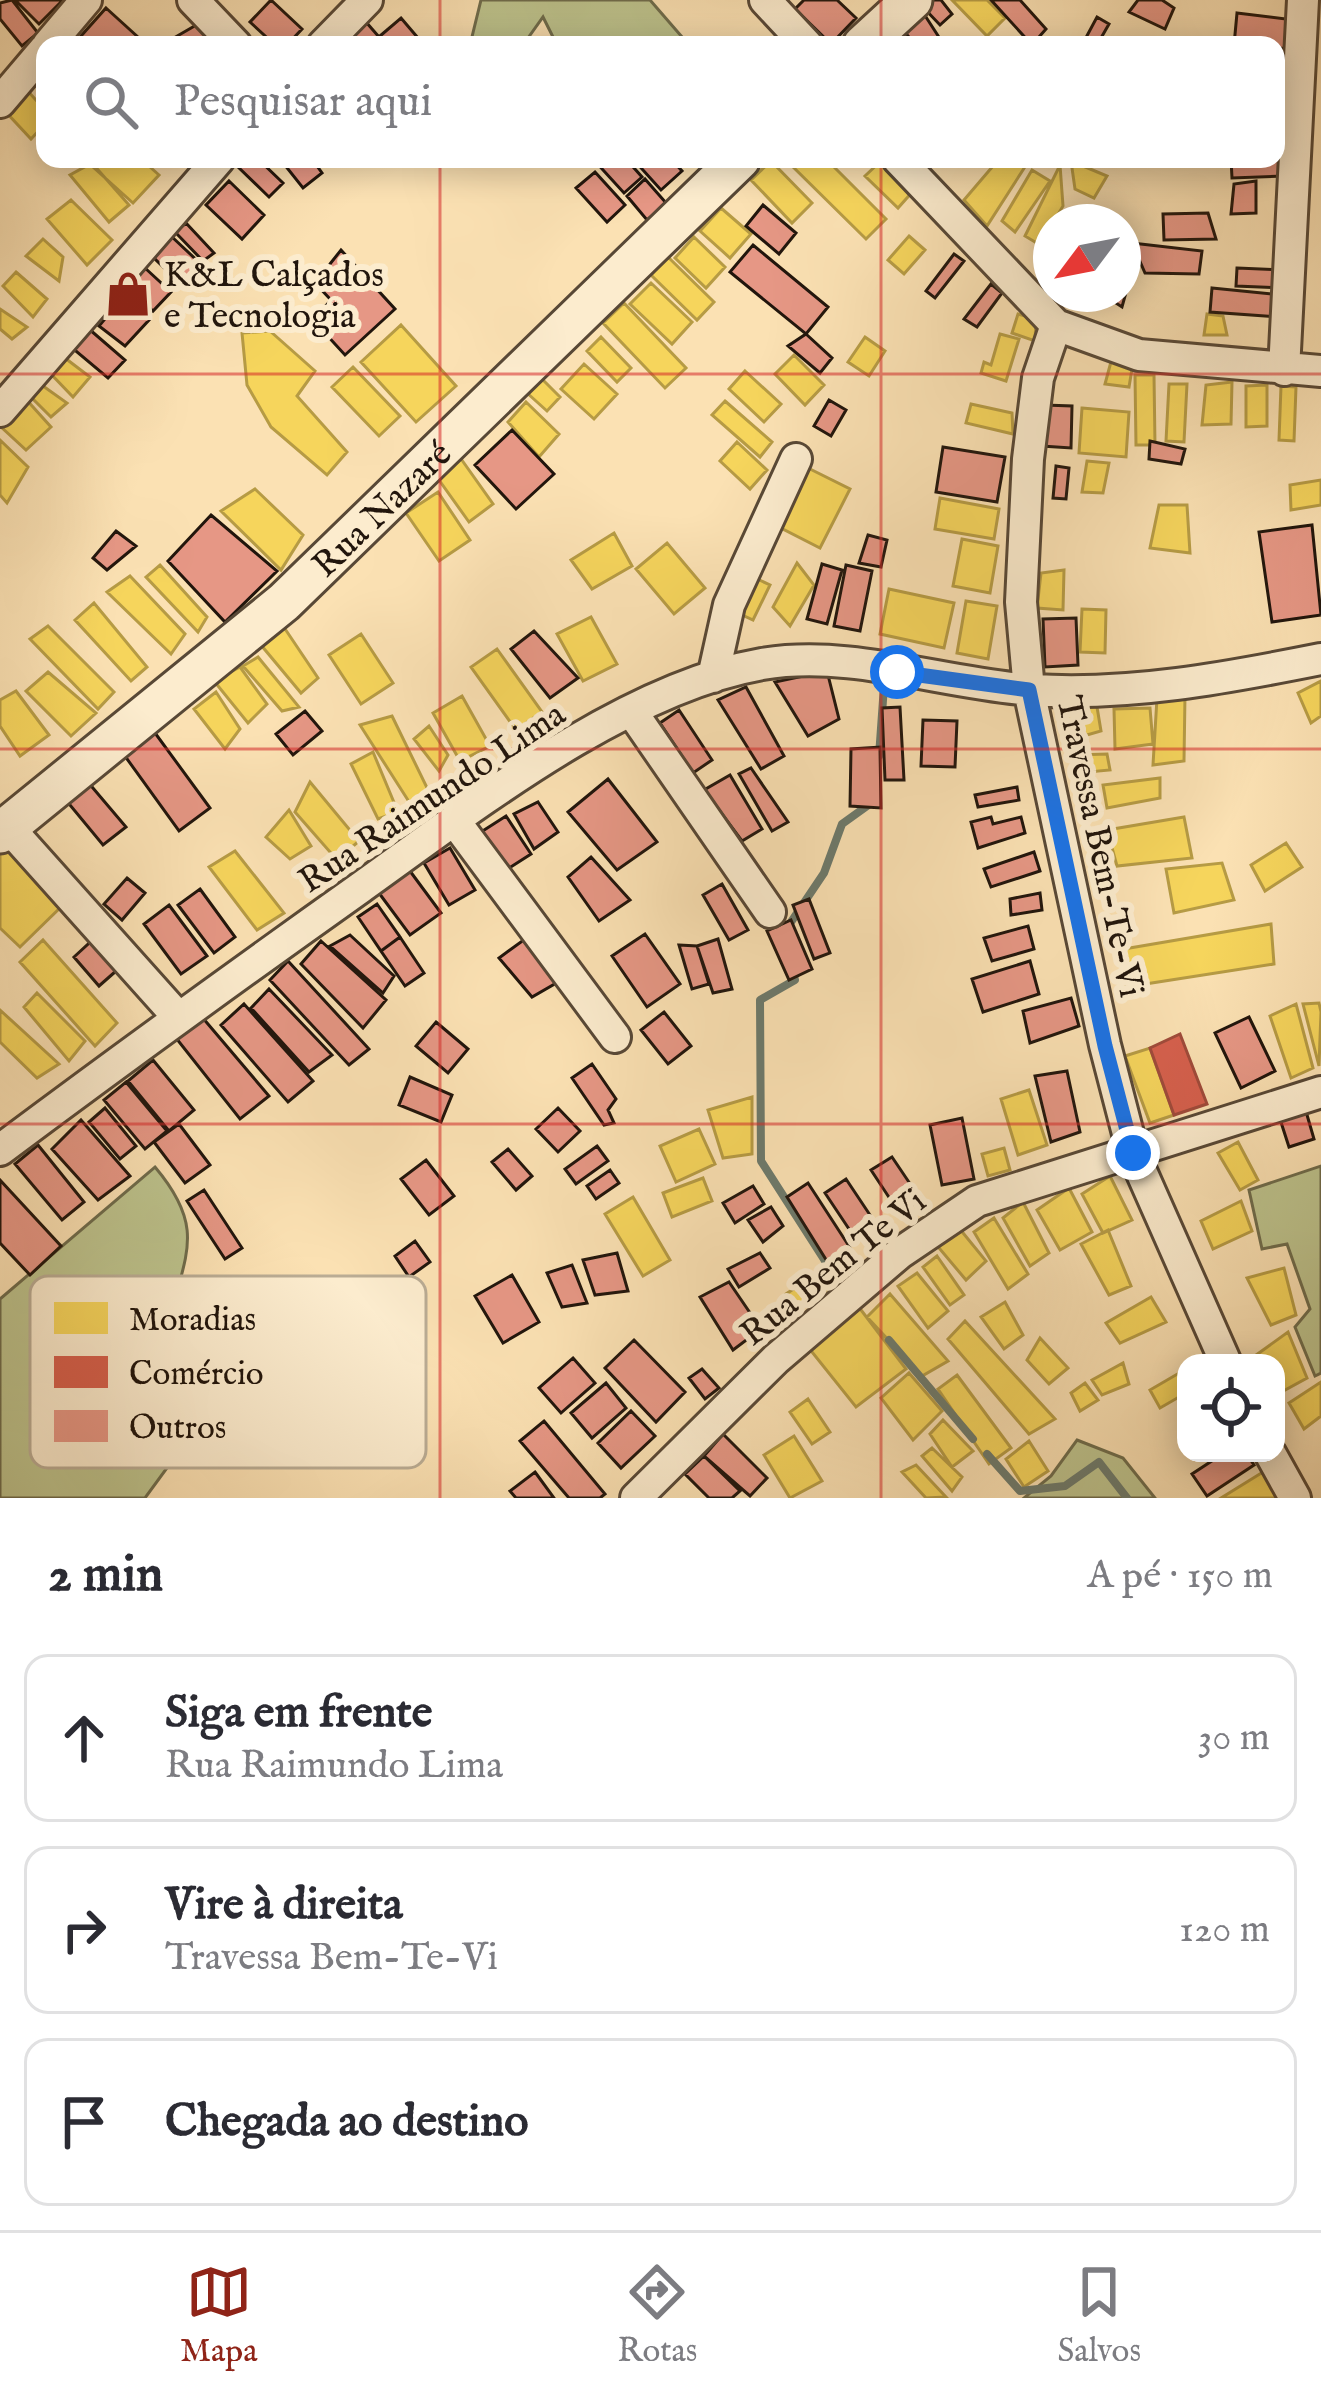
<!DOCTYPE html>
<html lang="pt">
<meta charset="utf-8">
<style>
:root{--surface:#fff;--page:#f7f7f7;--text:#2b2b33;--muted:#7c7c81;--line:#e1e1e2;--accent:#8f2418}
body{margin:0;font-family:"IM FELL English",serif;background:var(--page);color:var(--text)}
.controls{position:absolute;right:36px;bottom:36px;display:grid;overflow:hidden;border-radius:24px;box-shadow:0 6px 30px #0003}
.controls button{width:108px;height:108px;display:grid;place-items:center;padding:0;border:0;border-bottom:3px solid var(--line);background:var(--surface);color:var(--text);font:60px sans-serif}
.compass{position:absolute;left:1033px;top:204px;width:108px;height:108px;border-radius:50%;background:var(--surface);box-shadow:0 6px 30px #0003;rotate:238deg}
.stop{position:absolute;width:36px;height:36px;margin:-27px;border:9px solid #1a73e8;border-radius:50%;background:#fff}
.stop.end{background:#1a73e8;border-color:#fff;box-shadow:0 3px 12px #0008}
.list{margin:0;padding:0;list-style:none}
h2{display:flex;justify-content:space-between;align-items:center;height:156px;margin:0;padding:0 48px;font-size:51px}
h2 small{font-size:39px;font-weight:400;color:var(--muted)}
.list li{display:grid;grid-template-columns:78px 1fr auto;gap:36px;align-items:center;box-sizing:border-box;height:168px;margin:0 24px 24px;padding:0 24px;border:3px solid var(--line);border-radius:24px}
.list b{display:block;font-size:45px;white-space:nowrap}
.list p{margin:0;font-size:39px;white-space:nowrap;color:var(--muted)}
.list em{font-size:39px;font-style:normal;color:var(--muted)}
.icon{flex:none;width:66px;height:66px;fill:none;stroke:currentColor;stroke-width:2;stroke-linecap:round;stroke-linejoin:round}
.map{position:relative;flex:none;width:1321px;height:1498px;overflow:hidden}
.search{position:absolute;background:var(--surface);box-shadow:0 6px 30px #0003;left:36px;right:36px;top:36px;height:132px;display:flex;align-items:center;gap:30px;box-sizing:border-box;padding:0 42px;border-radius:24px;color:var(--muted);font-size:45px}
.sheet{height:732px;background:var(--surface)}
nav{display:flex;justify-content:space-around;align-items:center;box-sizing:border-box;height:168px;border-top:3px solid var(--line);background:var(--surface);font-size:33px;color:var(--muted)}
nav a{display:grid;justify-items:center;gap:6px}
nav .on{color:var(--accent)}
.map>svg:first-child{display:block}
</style>
<div class="map">
<svg width="1321" height="1498" viewBox="0 0 1321 1498">
<rect width="100%" height="100%" fill="#fbe1b3"/>
<filter id="stains"><feTurbulence type="fractalNoise" baseFrequency=".00167" numOctaves="4"/><feColorMatrix values="0 0 0 0 .2 0 0 0 0 .09 0 0 0 0 .02 0 0 0 .5 -.17"/></filter>
<radialGradient id="worn" r=".72"><stop offset=".6" stop-color="#630" stop-opacity="0"/><stop offset="1" stop-color="#630" stop-opacity=".3"/></radialGradient>
<path fill="#bdc38d" stroke="#6f6c4c" stroke-width="3" d="M481,0H650L689,45H557L543,17L523,45H470Z
M1321,1166V1373L1315,1376L1295,1327L1310,1309L1287,1244L1262,1249L1249,1190Z
M155,1167C209,1231 183,1256 167,1331L216,1401L145,1498H0V1299Z
M1077,1440L1123,1458L1155,1498H1024L1051,1476Z"/>
<path fill="#f6d55c" stroke="#b69b44" stroke-width="3" d="M952,0H987L1005,18L987,36Z
M25,88L45,110V124L31,139L4,110Z
M101,159H141L159,175L133,203L93,167Z
M785,159H826L886,219L866,239Z
M883,159L914,190L898,208L865,176Z
M999,159H1030L987,226L964,200Z
M771,161L812,203L792,223L751,180Z
M1071,161L1107,176L1094,198L1075,189Z
M92,163L129,205L109,222L70,175Z
M1060,165L1063,206L1040,245L1025,236Z
M1032,170L1050,181L1015,232L1002,221Z
M71,200L112,240L87,265L47,219Z
M721,208L751,234L730,258L700,231Z
M909,236L925,250L904,274L888,260Z
M694,237L725,267L706,288L675,258Z
M43,239L63,257L59,281L26,256Z
M668,257L714,302L697,320L651,275Z
M16,272L47,299L33,317L3,286Z
M651,283L692,322L672,344L630,304Z
M624,303L686,368L665,388L603,323Z
M0,309L27,327L12,339L0,329Z
M1018,314L1036,319L1035,341L1012,333Z
M1207,314L1223,316L1227,335H1204Z
M401,325L456,386L416,422L361,362Z
M270,331L315,371L297,396L347,452L327,475L271,427L247,385L242,333Z
M1000,334L1019,339L1006,381L981,373L984,362L991,365Z
M601,337L631,368L617,382L587,351Z
M865,337L885,351L869,376L848,362Z
M61,355L90,377L73,397L50,373Z
M794,355L824,385L805,405L775,374Z
M1134,357L1129,387L1105,384L1112,358Z
M584,364L617,394L594,419L561,389Z
M353,367L400,416L379,436L332,387Z
M745,371L781,404L764,422L729,389Z
M1135,375H1154L1155,445H1136Z
M540,377L560,397L547,411L526,392Z
M36,381L67,403L51,417L27,393Z
M1232,382L1231,424L1202,425L1206,385Z
M1169,384H1187L1184,442L1166,441Z
M1267,385V426L1246,427V386Z
M1281,386L1296,387L1294,441L1279,440Z
M24,397L51,427L26,450L0,426Z
M725,401L772,442L760,457L712,415Z
M526,402L559,434L539,457L508,422Z
M971,404L1012,413L1013,434L966,423Z
M1082,408L1129,412L1126,457L1079,453Z
M0,440L28,467L7,503L0,495Z
M737,442L767,470L750,489L720,461Z
M459,456L493,504L469,522L434,473Z
M1087,461L1109,463L1103,493L1082,492Z
M808,468L850,489L820,548L779,527Z
M1321,480V505L1291,510L1290,485Z
M255,489L303,535L281,570L221,511Z
M438,492L470,540L439,561L406,513Z
M940,498L999,509L994,539L935,529Z
M1159,505H1187L1190,553L1150,548Z
M614,533L632,566L592,589L571,560Z
M962,539L998,546L990,593L953,586Z
M667,543L705,588L674,614L636,569Z
M797,563L814,585L790,626L773,607Z
M160,565L207,617L198,632L146,577Z
M1064,570L1063,610L1037,608L1041,573Z
M130,576L185,634L171,654L107,592Z
M753,577L770,585L753,620L736,612Z
M889,589L954,603L944,648L880,634Z
M966,601L997,606L988,659L957,653Z
M94,603L147,667L131,681L75,620Z
M1082,609L1106,610L1105,653L1080,652Z
M273,611L318,678L301,693L256,639Z
M591,617L617,664L583,681L557,634Z
M48,626L114,692L98,709L30,639Z
M361,634L393,683L361,704L329,655Z
M497,649L542,712L516,730L471,667Z
M258,657L299,707L282,711L243,666Z
M240,667L267,704L248,723L214,681Z
M48,672L96,713L71,736L26,691Z
M1321,681V716L1311,723L1298,693Z
M16,691L49,735L20,756L0,726V700Z
M216,692L240,729L225,749L194,709Z
M1185,695L1184,761L1153,765L1157,698Z
M462,696L490,746L460,761L433,713Z
M1096,701L1101,731L1066,741L1062,706Z
M1150,708L1153,744L1115,749L1114,709Z
M392,716L433,800L413,808L360,725Z
M429,726L448,755L439,771L414,739Z
M373,752L398,812L378,819L351,764Z
M1107,754L1110,770L1078,773L1075,755Z
M1160,778V798L1107,808L1103,785Z
M310,782L359,841L337,860L295,812Z
M289,810L311,846L290,859L266,837Z
M1184,817L1192,858L1117,866L1107,830Z
M0,840L66,902L20,947L0,928Z
M1286,843L1302,867L1265,891L1251,865Z
M235,851L284,913L257,930L209,867Z
M1222,863L1234,900L1174,913L1166,869Z
M1271,924L1274,964L1126,987L1118,950Z
M43,940L117,1023L95,1046L20,962Z
M37,993L85,1041L69,1061L24,1007Z
M1319,1003L1321,1012L1319,1066L1303,1004Z
M1296,1004L1313,1068L1291,1078L1270,1016Z
M0,1010L59,1064L37,1078L0,1042Z
M1150,1048L1174,1115L1150,1123L1125,1056Z
M1029,1090L1047,1145L1018,1155L1001,1099Z
M752,1097V1154L723,1158L708,1110Z
M699,1129L715,1164L676,1182L660,1146Z
M1238,1142L1258,1180L1240,1190L1218,1153Z
M1004,1148L1010,1170L988,1176L982,1154Z
M1110,1176L1132,1220L1103,1233L1082,1194Z
M703,1178L712,1201L672,1217L663,1193Z
M1069,1188L1092,1232L1060,1250L1037,1210Z
M633,1197L670,1260L643,1276L605,1214Z
M1241,1201L1252,1231L1213,1249L1201,1221Z
M1023,1202L1049,1253L1030,1266L1003,1218Z
M994,1218L1028,1274L1008,1289L974,1232Z
M959,1228L986,1261L966,1280L934,1242Z
M1108,1230L1131,1286L1109,1295L1081,1244Z
M937,1256L964,1295L950,1305L923,1267Z
M1284,1268L1296,1315L1271,1325L1247,1278Z
M917,1273L948,1311L928,1328L898,1286Z
M816,1274L826,1290L797,1309L786,1294Z
M890,1294L948,1361L922,1376L867,1317Z
M1151,1297L1166,1322L1120,1343L1106,1323Z
M1005,1302L1023,1335L1004,1349L981,1317Z
M858,1306L906,1369L856,1407L808,1347Z
M965,1321L1055,1419L1029,1434L948,1339Z
M1288,1332L1307,1378L1276,1395V1363H1255L1252,1358Z
M1040,1338L1068,1368L1049,1384L1027,1360Z
M1123,1363L1129,1384L1102,1395L1092,1380Z
M1186,1369V1393L1160,1408L1150,1390Z
M909,1373L942,1411L913,1440L881,1398Z
M957,1375L1011,1448L989,1464L938,1389Z
M1321,1382V1416L1304,1429L1289,1403Z
M1085,1383L1098,1400L1080,1411L1071,1393Z
M808,1399L830,1432L812,1444L790,1412Z
M943,1420L973,1451L952,1467L930,1434Z
M794,1436L822,1481L790,1498L764,1455Z
M1029,1441L1048,1471L1024,1487L1006,1459Z
M932,1448L962,1477L952,1491L922,1456Z
M916,1465L946,1497L926,1498L902,1472Z
M1263,1472L1280,1498H1221Z"/>
<path fill="#d6604d" stroke="#a04a3a" stroke-width="3" d="M1180,1034L1207,1104L1174,1115L1150,1048Z"/>
<g fill="none" stroke-linecap="round" stroke-linejoin="round">
<path stroke="#6d7a6c" stroke-width="8" d="M879,756L884,686
M787,928L824,873L842,824L874,801
M793,972L795,980L760,1000L761,1161L836,1278
M889,1340L973,1439
M987,1454L1020,1491L1065,1486L1099,1462L1127,1498"/>
</g>
<path fill="#e69785" stroke="#21150c" stroke-width="3" d="M12,0L38,33L22,46L0,19V3Z
M15,0H63L39,24Z
M271,0L302,29L287,45H275L250,22Z
M804,0H837L856,18L831,44L795,9Z
M928,0H941L952,14L940,25L921,5Z
M991,0H1020L1046,29L1032,45Z
M1138,0H1162L1174,8L1165,29L1129,12Z
M106,8L139,38L132,45H73Z
M1237,13L1294,20L1293,49L1234,45Z
M924,14L944,45H916L900,27Z
M1097,17L1109,24L1097,45H1082Z
M401,18L424,45H388L380,36Z
M366,22L386,45H359L351,36Z
M198,24L211,45H175L172,39Z
M1283,138L1284,176L1232,178L1231,159H1276V139Z
M242,159H258L283,183L269,197L236,165Z
M280,159H312L322,173L303,188Z
M593,159H626L642,177L624,193Z
M633,159H671L682,171L661,190Z
M595,172L625,205L607,222L576,188Z
M645,179L667,204L647,220L627,196Z
M229,181L264,215L242,239L206,205Z
M1256,181V213L1231,214L1234,184Z
M763,205L796,233L779,254L746,226Z
M1208,213L1216,239L1164,240L1163,214Z
M186,223L214,253L203,261L175,232Z
M171,236L204,267L184,287L154,258Z
M1132,243L1202,251L1199,274L1145,273Z
M753,245L828,307L806,334L730,272Z
M341,250L395,309L345,355L313,320L331,300L315,283Z
M954,254L964,261L935,298L926,291Z
M1123,254L1135,260L1122,307L1102,294H1123Z
M145,268L171,292L153,311L128,287Z
M1237,268L1282,270V288L1236,286Z
M991,284L1002,293L977,327L964,319Z
M1212,288L1282,295L1280,317L1210,312Z
M123,297L149,320L125,346L99,326Z
M89,329L125,360L108,378L71,347Z
M806,334L832,358L820,373L788,346Z
M829,400L846,410L831,436L814,426Z
M1044,405L1072,406L1071,448L1042,446Z
M512,430L554,474L516,509L475,465Z
M1150,441L1185,449L1181,464L1149,459Z
M943,447L1005,457L997,502L936,492Z
M1056,466L1069,468L1066,499L1053,498Z
M211,515L277,571L225,622L168,561Z
M1312,525L1321,615L1272,622L1259,532Z
M116,531L136,546L107,570L93,558Z
M868,535L887,540L881,567L859,563Z
M822,564L842,570L827,624L807,619Z
M846,565L872,571L860,631L834,626Z
M1076,618L1078,665L1045,667L1043,619Z
M534,631L578,678L550,698L511,649Z
M827,671L839,719L808,736L775,682Z
M746,687L784,756L761,769L718,700Z
M900,707L904,780H885L882,708Z
M679,710L712,760L693,773L660,723Z
M305,711L322,731L293,755L276,734Z
M923,720L957,721L955,767L921,766Z
M147,722L210,808L179,831L117,745Z
M880,747L881,808L850,806L851,749Z
M751,768L788,822L772,831L739,774Z
M730,775L762,829L742,841L704,790Z
M608,779L657,842L617,870L568,812Z
M87,781L126,827L103,845L65,799Z
M1017,787L1019,800L978,807L975,795Z
M538,802L558,832L534,849L514,814Z
M506,816L531,854L503,872L478,834Z
M991,817L993,824L1021,817L1025,833L978,848L971,822Z
M450,848L475,890L449,905L424,863Z
M1034,852L1040,871L991,887L984,869Z
M591,857L630,900L599,921L568,877Z
M407,867L441,913L410,935L376,889Z
M127,878L145,893L122,920L104,904Z
M722,884L748,930L729,940L703,895Z
M200,889L235,937L214,953L178,905Z
M1040,893L1042,910L1011,915L1010,899Z
M809,899L830,953L814,959L793,905Z
M377,904L400,937L381,951L358,917Z
M169,905L207,956L181,974L144,924Z
M791,920L812,969L789,980L767,931Z
M1028,926L1034,949L992,961L984,938Z
M645,934L680,984L647,1007L612,956Z
M98,935L124,964L99,986L74,957Z
M350,935L394,976L383,993L330,946Z
M400,937L424,973L405,986L381,951Z
M525,939L558,982L532,997L499,958Z
M718,939L732,989L713,993L697,946Z
M321,941L386,1000L363,1028L301,964Z
M679,945L697,946L709,984L692,989Z
M288,961L369,1049L349,1065L270,980Z
M1030,961L1039,994L983,1012L972,979Z
M269,989L332,1055L309,1072L251,1008Z
M1071,998L1079,1026L1030,1043L1023,1011Z
M244,1004L313,1081L288,1102L221,1025Z
M664,1012L691,1046L668,1064L641,1030Z
M202,1017L269,1096L240,1119L176,1038Z
M1249,1017L1275,1071L1241,1088L1215,1033Z
M436,1022L468,1049L448,1073L416,1046Z
M153,1060L194,1110L169,1131L128,1081Z
M592,1064L616,1099L608,1110L614,1123L604,1125L572,1078Z
M1067,1071L1080,1132L1051,1142L1035,1076Z
M410,1077L452,1095L441,1122L399,1105Z
M126,1082L167,1131L145,1149L104,1100Z
M105,1108L136,1146L120,1159L89,1122Z
M558,1108L580,1131L558,1152L536,1129Z
M1305,1108L1314,1139L1289,1147L1279,1116Z
M962,1118L974,1179L942,1185L930,1125Z
M81,1120L130,1176L98,1200L52,1149Z
M179,1124L210,1165L185,1183L154,1142Z
M38,1145L84,1202L62,1220L15,1164Z
M597,1146L608,1161L576,1184L565,1169Z
M508,1149L532,1176L516,1190L492,1162Z
M892,1157L921,1200L900,1214L871,1170Z
M426,1160L454,1196L429,1215L401,1179Z
M610,1170L619,1183L596,1199L587,1186Z
M846,1179L874,1221L853,1235L825,1193Z
M0,1180L61,1246L30,1275L0,1243Z
M808,1183L858,1260L835,1274L787,1197Z
M753,1186L764,1204L735,1223L723,1203Z
M204,1190L242,1248L225,1259L187,1201Z
M771,1207L783,1226L763,1242L748,1220Z
M415,1241L430,1262L409,1277L395,1256Z
M617,1253L628,1291L595,1295L583,1260Z
M760,1253L770,1268L739,1287L728,1269Z
M572,1265L587,1303L562,1307L547,1273Z
M512,1275L539,1322L503,1343L475,1296Z
M729,1282L761,1329L733,1350L700,1297Z
M634,1340L685,1392L656,1422L605,1368Z
M573,1358L595,1383L561,1413L539,1388Z
M702,1369L719,1388L705,1399L689,1378Z
M606,1383L626,1408L592,1438L571,1413Z
M631,1411L655,1436L621,1468L598,1443Z
M544,1421L605,1494L600,1498H569L520,1441Z
M723,1434L767,1478L750,1496L704,1456Z
M1224,1453H1246L1254,1465L1207,1496L1192,1474Z
M704,1456L740,1491L732,1498H709L685,1474Z
M535,1472L554,1498H516L510,1491Z"/>
<g fill="none" stroke-linecap="round" stroke-linejoin="round">
<g stroke="#584836" stroke-width="36">
<path id="minor" d="M193,0L236,45
M765,0L807,45
M48,45L86,0
M323,45L367,0
M0,102L45,49
M898,159L1056,325L1139,355L1321,371
M1056,325L1038,378L1028,459L1021,602L1029,690L1105,1045L1133,1153L1226,1363
M1284,370L1303,0
M0,411L219,159
M713,677L729,605L796,459
M632,712L770,912
M454,820L615,1037
M8,827L178,1017
M0,1150C119,1061 239,974 360,888C472,808 624,688 762,664C852,649 944,684 1033,690C1130,696 1226,678 1321,659
M1270,1453L1295,1498
M636,1498L776,1359L900,1253L977,1201L1321,1092"/>
</g>
<g stroke="#584836" stroke-width="45">
<g id="tertiary">
<path d="M863,45L912,0"/>
<path id="s1" d="M0,833L284,602L740,159"/>
</g>
</g>
<use href="#minor" stroke="#fcecce" stroke-width="30"/>
<use href="#tertiary" stroke="#fcecce" stroke-width="39"/>
</g>
<g fill="none" stroke-linecap="round" stroke-linejoin="round">
<path stroke="#1a73e8" stroke-width="15" d="M897,672L1029,690L1105,1046L1133,1153"/>
</g>
<path fill="none" stroke="#d62828" stroke-width="3" stroke-opacity="0.55" d="M440,0V45M881,0V45M440,159V1498M881,159V1498M0,374H1321M0,749H1321M0,1124H1321"/>
<defs>
<g id="shop-bare" transform="scale(3.6)"><path d="M-5-2.5h2.3a2.7 3.5 0 0 1 5.4 0H5L5.5 6h-11ZM-1.5-2.5h3a1.5 2.3 0 0 0-3 0Z" fill="#8f2418" stroke="#fcecce" stroke-width="2.5" paint-order="stroke"/></g>
</defs>
<g fill-rule="evenodd">
<use href="#shop-bare" x="128" y="294"/>
</g>
<g text-anchor="middle" stroke-width="12" stroke-linejoin="round" paint-order="stroke">
<g font-size="36" fill="#21150c" stroke="#fcecce" text-anchor="start">
<text x="164" y="286">K&amp;L Calçados<tspan x="164" dy="41">e Tecnologia</tspan></text>
</g>
<g font-size="36" fill="#21150c" stroke="#fcecce">
<text dy="13" stroke="none"><textPath href="#s1" startOffset="501">Rua Nazaré</textPath></text>
<text transform="translate(431 796) rotate(-34)" y="13">Rua Raimundo Lima</text>
<text transform="translate(1102 846) rotate(78)" y="13">Travessa Bem-Te-Vi</text>
<text transform="translate(832 1266) rotate(-39)" y="13">Rua Bem Te Vi</text>
</g>
</g>
<rect x="30" y="1276" width="396" height="192" rx="18" fill="#fcecce" stroke="#baac94" stroke-width="3"/>
<rect x="54" y="1302" width="54" height="32" fill="#f6d55c"/>
<rect x="54" y="1356" width="54" height="32" fill="#d6604d"/>
<rect x="54" y="1410" width="54" height="32" fill="#e69785"/>
<g font-size="33" fill="#21150c">
<text x="129" y="1330">Moradias</text>
<text x="129" y="1384">Comércio</text>
<text x="129" y="1438">Outros</text>
</g>
<rect width="100%" height="100%" filter="url(#stains)"/>
<rect width="100%" height="100%" fill="url(#worn)"/>
</svg>
<div class="controls">
<button><svg class="icon" aria-label="locate" viewBox="0 0 24 24"><circle cx="12" cy="12" r="6"/><path d="M12 2v4M12 18v4M2 12h4M18 12h4"/></svg></button>
</div>
<svg class="compass" viewBox="-18 -18 36 36"><path d="M0-13l5 13h-10z" fill="#e53935"/><path d="M0 13l5-13h-10z" fill="#7c7c81"/></svg>
<div class="stop" style="left:897px;top:672px"></div>
<div class="stop end" style="left:1133px;top:1153px"></div>
<div class="search"><svg class="icon" aria-label="search" viewBox="0 0 24 24"><circle cx="10" cy="10" r="6"/><path d="M15 15l6 6"/></svg>Pesquisar aqui</div>
</div>
<section class="sheet">
<h2>2 min<small>A pé · 150 m</small></h2>
<ul class="list">
<li><svg class="icon" aria-label="ahead" viewBox="0 0 24 24"><path d="M12 20V5M6 11l6-6 6 6"/></svg><div><b>Siga em frente</b><p>Rua Raimundo Lima</p></div><em>30 m</em></li>
<li><svg class="icon" aria-label="right" viewBox="0 0 24 24"><path d="M7 20v-9h11M14 6l5 5-5 5"/></svg><div><b>Vire à direita</b><p>Travessa Bem-Te-Vi</p></div><em>120 m</em></li>
<li><svg class="icon" aria-label="arrive" viewBox="0 0 24 24"><path d="M6 21V4h12l-3 4 3 4H6"/></svg><div><b>Chegada ao destino</b></div></li>
</ul>
</section>
<nav>
<a class="on"><svg class="icon" aria-label="map" viewBox="0 0 24 24"><path d="M3 6l6-2 6 2 6-2v14l-6 2-6-2-6 2zM9 4v14M15 6v14"/></svg>Mapa</a>
<a><svg class="icon" aria-label="directions" viewBox="0 0 24 24"><path d="M12 3l9 9-9 9-9-9zM9 14v-3h6M13 9l2 2-2 2"/></svg>Rotas</a>
<a><svg class="icon" aria-label="saved" viewBox="0 0 24 24"><path d="M7 4h10v16l-5-4-5 4z"/></svg>Salvos</a>
</nav>
